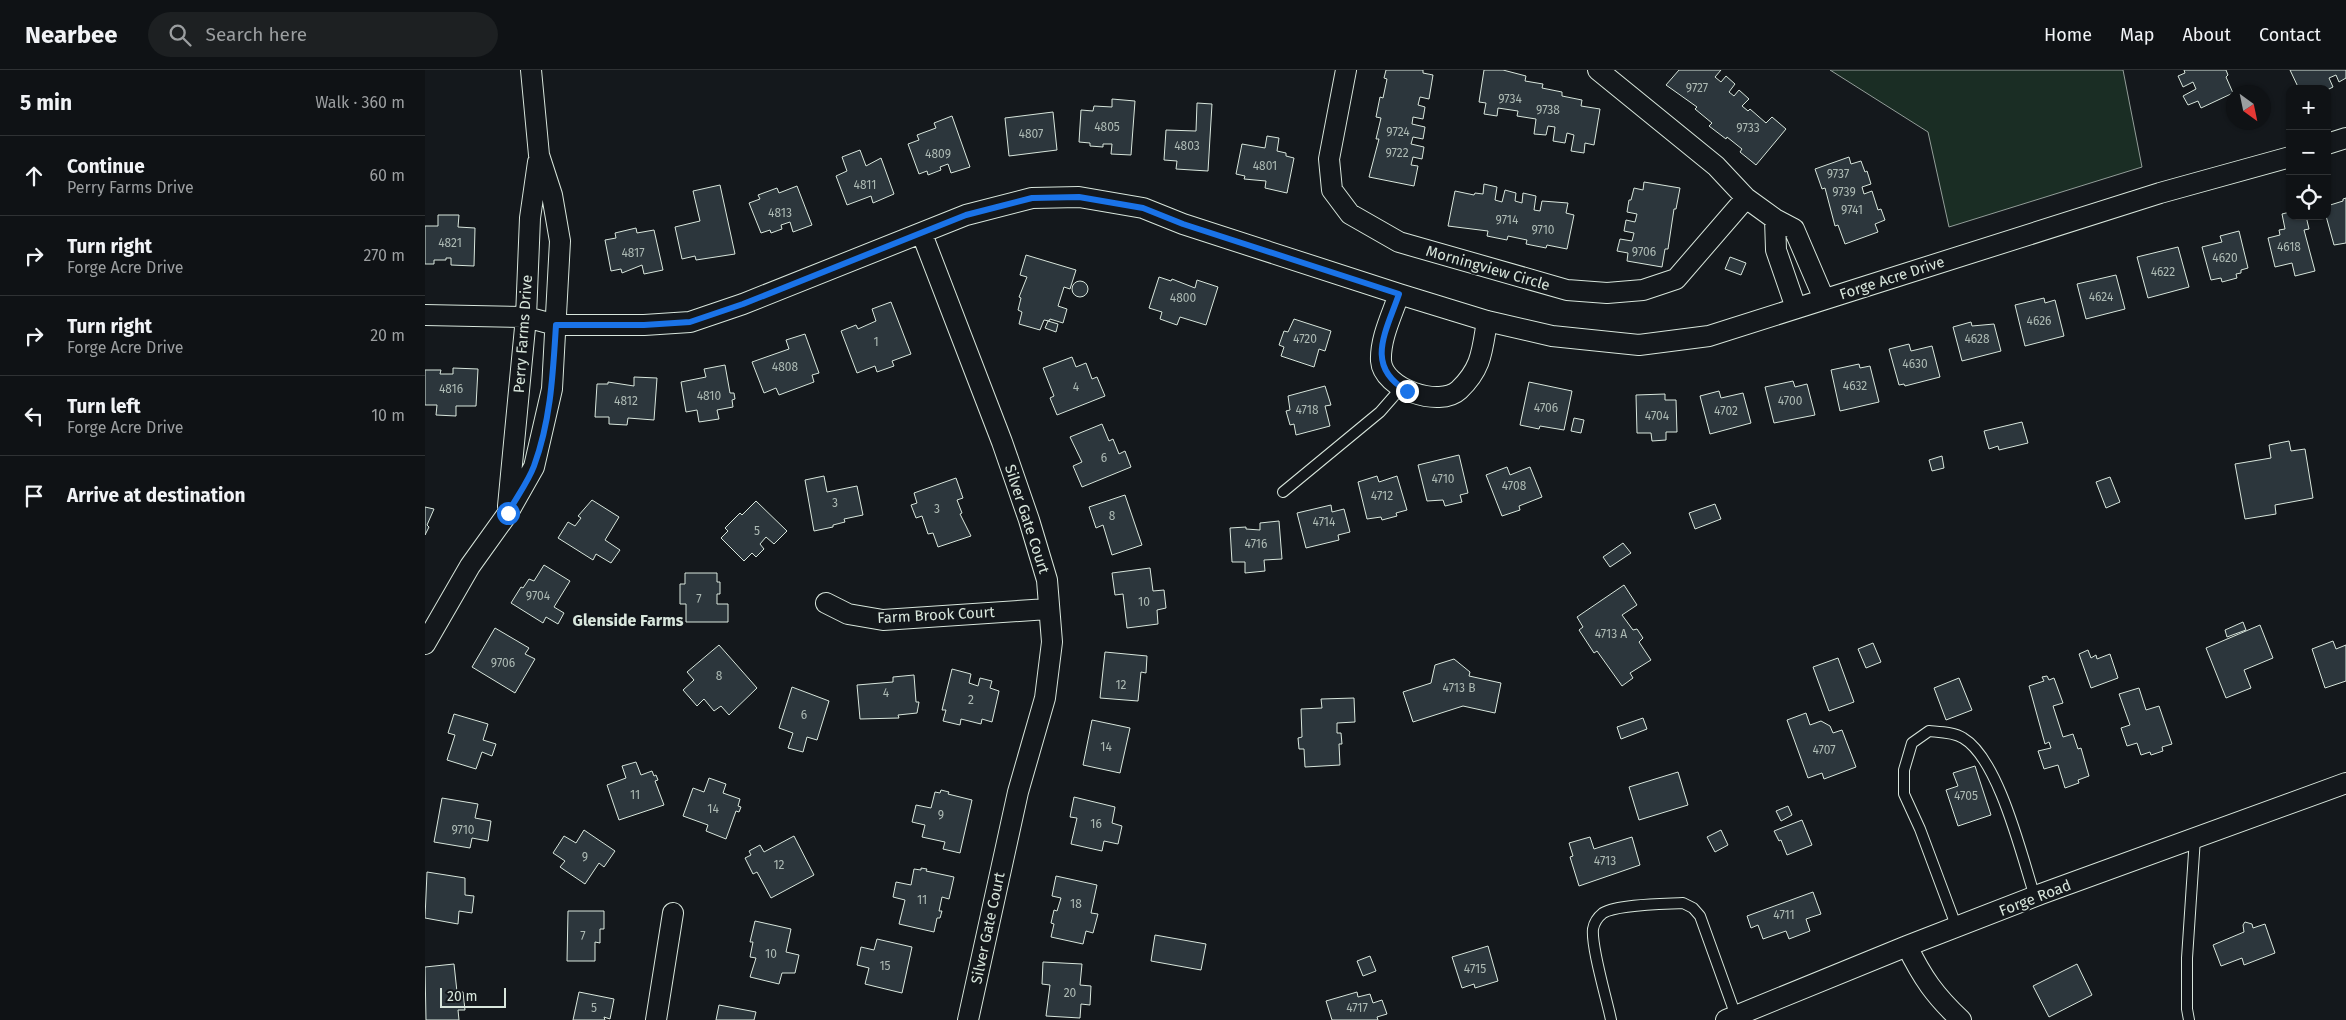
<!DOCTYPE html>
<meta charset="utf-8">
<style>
:root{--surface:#0f1215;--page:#1d2022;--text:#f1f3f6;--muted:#9b9ea0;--line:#2f3234}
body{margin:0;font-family:"Fira Sans",sans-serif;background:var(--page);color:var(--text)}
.controls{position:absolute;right:15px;top:15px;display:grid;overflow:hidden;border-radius:10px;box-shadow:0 1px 4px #0004}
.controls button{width:45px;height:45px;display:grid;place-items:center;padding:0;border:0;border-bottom:1px solid var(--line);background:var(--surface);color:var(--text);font:25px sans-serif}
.compass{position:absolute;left:1801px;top:15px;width:45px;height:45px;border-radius:50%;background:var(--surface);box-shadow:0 1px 4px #0004;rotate:147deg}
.scale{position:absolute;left:15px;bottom:12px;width:66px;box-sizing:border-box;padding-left:5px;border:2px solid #d8e6dc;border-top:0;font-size:14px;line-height:18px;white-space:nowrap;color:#d8e6dc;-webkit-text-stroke:4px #14181c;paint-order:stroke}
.stop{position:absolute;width:15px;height:15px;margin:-11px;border:4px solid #1a73e8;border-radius:50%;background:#fff}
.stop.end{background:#1a73e8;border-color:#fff;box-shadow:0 1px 5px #0008}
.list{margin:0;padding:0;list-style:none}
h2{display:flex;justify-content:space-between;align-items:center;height:65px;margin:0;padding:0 20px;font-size:21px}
h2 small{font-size:16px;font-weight:400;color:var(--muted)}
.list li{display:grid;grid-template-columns:32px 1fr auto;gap:15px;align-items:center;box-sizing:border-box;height:80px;padding:0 20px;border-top:1px solid var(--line)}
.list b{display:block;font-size:19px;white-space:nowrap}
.list p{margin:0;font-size:16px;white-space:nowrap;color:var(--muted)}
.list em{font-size:16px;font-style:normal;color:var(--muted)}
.icon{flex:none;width:28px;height:28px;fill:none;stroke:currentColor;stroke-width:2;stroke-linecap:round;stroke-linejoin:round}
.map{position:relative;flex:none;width:1921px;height:950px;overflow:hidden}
header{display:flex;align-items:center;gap:30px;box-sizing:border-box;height:70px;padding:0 25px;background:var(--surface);border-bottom:1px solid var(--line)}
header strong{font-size:24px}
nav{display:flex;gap:28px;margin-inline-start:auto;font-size:18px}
.search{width:350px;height:45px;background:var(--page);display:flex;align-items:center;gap:12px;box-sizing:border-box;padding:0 18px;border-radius:28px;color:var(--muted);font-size:19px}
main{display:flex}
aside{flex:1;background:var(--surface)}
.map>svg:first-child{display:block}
</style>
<header>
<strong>Nearbee</strong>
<div class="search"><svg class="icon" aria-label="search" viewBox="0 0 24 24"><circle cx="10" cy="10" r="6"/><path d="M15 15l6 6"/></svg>Search here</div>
<nav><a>Home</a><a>Map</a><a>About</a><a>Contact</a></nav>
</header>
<main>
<aside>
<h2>5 min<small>Walk · 360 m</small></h2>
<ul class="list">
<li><svg class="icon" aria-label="ahead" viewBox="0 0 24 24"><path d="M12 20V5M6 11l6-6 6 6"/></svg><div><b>Continue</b><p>Perry Farms Drive</p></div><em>60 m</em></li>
<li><svg class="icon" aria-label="right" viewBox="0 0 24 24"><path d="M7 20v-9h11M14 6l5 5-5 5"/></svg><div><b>Turn right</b><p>Forge Acre Drive</p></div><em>270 m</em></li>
<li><svg class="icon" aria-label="right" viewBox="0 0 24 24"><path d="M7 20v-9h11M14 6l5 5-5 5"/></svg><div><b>Turn right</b><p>Forge Acre Drive</p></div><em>20 m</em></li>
<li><svg class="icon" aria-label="left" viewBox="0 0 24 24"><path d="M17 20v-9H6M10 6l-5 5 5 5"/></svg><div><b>Turn left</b><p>Forge Acre Drive</p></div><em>10 m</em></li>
<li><svg class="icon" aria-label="arrive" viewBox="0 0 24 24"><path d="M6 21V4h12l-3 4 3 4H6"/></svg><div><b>Arrive at destination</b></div></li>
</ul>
</aside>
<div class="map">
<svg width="1921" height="950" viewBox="0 0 1921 950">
<rect width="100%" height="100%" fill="#14181c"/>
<path fill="#1a2d24" stroke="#939e99" d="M1405,0H1698L1717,97L1524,157L1503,62Z"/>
<path fill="#2c363c" stroke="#d8e6dc" d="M961,0H998V3L1008,5L1004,29L995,27L993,35L1000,37L998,49L988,47L987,54L1000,57L998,69L988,67L986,74L999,77L997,89L988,87L986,95L993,96L989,116L944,107L954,69H951L956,48L951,47L955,27L958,28L962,9L959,8Z
M1059,0H1078L1101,6L1100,11L1118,14L1117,18L1137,22V26L1157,30L1156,36L1175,39L1169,75L1160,73L1159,83L1146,81L1149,65L1142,63L1140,73L1128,71L1130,57L1123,56L1121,65L1109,64L1111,49L1092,46L1093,41L1073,38L1072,46L1059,44L1061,33L1054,32Z
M1254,0H1296L1290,7L1296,12L1301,6L1310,14L1304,22L1309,26L1314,20L1324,29L1317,36L1323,41L1325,39L1341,53L1347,47L1361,59L1331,95L1315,82L1317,79L1302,67L1301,69L1284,56L1287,53L1270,39L1272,37L1241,15Z
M1759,0H1801L1803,5L1801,7L1808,23L1776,38L1773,31L1763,35L1758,26L1771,19L1768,12L1758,17L1753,6L1760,3Z
M1865,0H1921V8L1914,12L1911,5L1904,8L1908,17L1902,20L1882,19L1880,16L1874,19Z
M687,29L710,31L706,85L686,84L687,74H678V77L665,76V73L654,72L656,40L668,41L669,36L687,37Z
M772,33L787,34L783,101L751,99L752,91L739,90L741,60L771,61Z
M628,42L632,80L584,86L580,48Z
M527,46L545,97L526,103L523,94L515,97L516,100L503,105L502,101L494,104L483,74L494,70L492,65L511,58L509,53Z
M842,66L854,68L852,81L861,83V86L869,88L862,123L840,118L841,111L819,109L820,106L811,104L817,74L840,78Z
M435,80L441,96L456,88L469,124L448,133L446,126L422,135L411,106L422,101L417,87Z
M1424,87L1426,94L1436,91L1440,102L1442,101L1446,114L1437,117L1439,124L1447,121L1453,140L1456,139L1460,150L1450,154L1453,162L1420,174L1413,155L1410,156L1400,118L1397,119L1390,99Z
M1219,112L1255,118L1251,139H1249L1243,179H1240L1237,197L1202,191L1203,183L1192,181L1195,169L1207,171L1209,163L1199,161L1201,150L1210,152L1212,144L1202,142L1204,130H1206L1209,118L1218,120Z
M1059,114L1072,117L1070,130L1077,132L1080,120L1091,123L1090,131L1097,133L1098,123L1111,126L1109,140L1115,141L1117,131L1143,133L1141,143L1149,145L1142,179L1122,175L1121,178L1101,174L1102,170L1083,166L1082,170L1062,166L1063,161L1023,156L1030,121L1049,125L1050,123L1058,124Z
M295,115L310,184L271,190L270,186L257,189L250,157L275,151L268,121Z
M372,116L387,155L368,162L365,152L356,155L357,159L346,163L345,160L336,163L324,133L335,129L333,125L352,118L354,123Z
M1921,128V173L1909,175L1901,146L1902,136L1918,131V129Z
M1865,142V146H1881L1884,159L1879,160L1890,201L1870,206L1867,193L1850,197L1843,168L1855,165L1854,160L1860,159L1857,144Z
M13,145H34L33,157L50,158L49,196L26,195V188H21V190H9V194H0V156H13Z
M211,158L212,163L229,160L238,200L219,204L217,195L197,203L196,199L186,201L180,170L191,168L190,163Z
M1814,161L1823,198L1816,200V203L1811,204L1812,208L1797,212L1796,208L1786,210L1777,177L1797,172L1795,166Z
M1753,177L1764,217L1723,228L1712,187Z
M601,185L651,200L645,219L639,217L633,236L642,239L638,253L625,249L624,251L619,250L615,260L594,254L597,242L593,240L596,228L594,227L602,207L595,205Z
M1305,187L1321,193L1316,205L1300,199Z
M1691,205L1700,239L1661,249L1652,214Z
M734,207L746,211L747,209L770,218L772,210L793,217L781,255L755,247L752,255L735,249L737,242L724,238Z
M647 219a8 8 0 1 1 16 0a8 8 0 1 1-16 0Z
M1619,228L1620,233L1630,230L1639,266L1600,276L1590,235Z
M466,232L486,284L467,291L469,296L452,302L450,296L432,303L416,261L431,255L433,259L451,251L447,239Z
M869,249L906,261L900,281L894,279L889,297L856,286L859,277L854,275L859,261L863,262Z
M623,251L633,254L631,262L620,258Z
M1546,252L1547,256L1569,254L1576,281L1537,291L1528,257Z
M380,264L394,303L387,305L389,312L354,325L351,318L339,323L327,292L364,279L361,270Z
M1484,274L1486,281L1507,276L1515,307L1480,316L1479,314L1474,315L1464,279Z
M647,287L651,297L661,293L667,309L672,307L680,326L632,345L625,328L629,326L618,298Z
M1434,294L1435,298L1445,296L1454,332L1415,341L1406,300Z
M300,295L305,323H309L310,329L307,330L308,337L292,340L294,349L274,352L272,340L261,342L256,312L281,307L279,299Z
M28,298L53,299L51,336H31V346L11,345L12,335H0V300H16L15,304H28Z
M209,307L232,308L229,350L203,348L202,355L184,354V347H170L172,314H183V312L209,316Z
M1368,311L1370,317L1382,314L1390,345L1349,353L1340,317Z
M1104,312L1147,321L1139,360L1115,356L1114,359L1095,355Z
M900,316L906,335L900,336L905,356L871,365L869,354L865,355L861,341L865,340L863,326Z
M1294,321L1296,328L1318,323L1326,353L1285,364L1275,326Z
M1240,324V330H1251L1252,362H1241V370L1227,371L1226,363H1212L1211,325Z
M1149,348L1159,350L1156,363L1146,361Z
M1597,352L1603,373L1574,380L1573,376L1564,379L1559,361Z
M677,354L684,371L688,369L694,384L700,381L706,397L657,417L648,396L657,392L645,367Z
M1864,371L1866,381L1880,379L1888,428L1850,435L1851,444L1820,449L1810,394L1846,388L1844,375Z
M1034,385L1043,423L1035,425L1037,432L1020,436L1018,430L1002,431L993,395Z
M1517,386L1519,398L1507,401L1504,390Z
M1082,397L1085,405L1105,397L1117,427L1094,436L1095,440L1077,446L1061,405Z
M399,406L402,422L432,416L438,445L419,449L420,452L408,455V457L389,461L380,410Z
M952,406L954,412L972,406L982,440L971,443L972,446L957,450L956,447L942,449L933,412Z
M1685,407L1695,432L1681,438L1671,412Z
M531,408L538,428L532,430L537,443L535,444L546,466L513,477L508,463L503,464L497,446L491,448L486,435L492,433L489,423Z
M700,425L717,475L687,485L678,455L671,458L664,437Z
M167,430L194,447L180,470L195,480L186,493L171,484L168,490L133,468L143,452L150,456L156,448L153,446Z
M331,431L362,461L349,474L341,467L335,474L339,479L331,487L327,483L319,491L296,468L303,461L300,458L315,443L317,445Z
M1290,434L1296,449L1270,459L1264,443Z
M906,435L907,442L919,439L925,462L913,465L914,470L881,478L872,443Z
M0,437L9,439L2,455L4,457L0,465Z
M854,451L857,489L839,490L840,501L820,503V492H807L805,458L821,457V459L835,460V453Z
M1198,473L1206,483L1185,497L1178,487Z
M119,495L145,511L129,537L139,543L133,554L121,547L118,553L86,533L96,517L98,518L104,509L109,511Z
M725,498L728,521L739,520L741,538L732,540L733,554L702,558L698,524L690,525L687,503Z
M260,503H292V512H295V524H292V534H303V552H261V534H255V514H260Z
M1199,515L1212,535L1197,545L1208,560L1212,559L1218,568L1214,572L1226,590L1205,603L1208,608L1197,616L1172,581L1169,583L1154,560L1158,557L1152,547Z
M1818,552L1821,560L1802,567L1800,560Z
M1835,555L1848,588L1819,600L1826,618L1801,628L1781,578Z
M70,558L104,578L100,584L110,589L90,623L47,597Z
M1908,571L1911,579L1921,575V611L1900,618L1887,579Z
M1448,573L1456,592L1441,598L1433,579Z
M294,575L332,618L304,645L296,636L289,641L279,629L272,636L258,620L269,610L262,602Z
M1663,580L1666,588L1671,585L1672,589L1685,584L1693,608L1666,618L1654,584Z
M680,582L722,586L721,603L716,602L713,631L675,628Z
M1413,588L1429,632L1404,641L1388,597Z
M1029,589L1045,602L1044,606L1076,613L1070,643L1038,636L988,652L978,622L1006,613L1010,595Z
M527,599L546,604L544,613L553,616L555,608L567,611L565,618L574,621L567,652L557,649L556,654L536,649L535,655L518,651L521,640H517Z
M489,605L491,632H494L492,643L473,645L474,648L435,649L432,615L468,612V607Z
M1622,606L1624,610L1629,608L1638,633L1628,636L1638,667L1648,664L1653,679L1656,678L1664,706L1653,710L1654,713L1640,718L1633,695L1619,699L1613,681L1626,678L1624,672L1620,674L1604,616L1619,611L1617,607Z
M1534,608L1547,640L1521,650L1509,618Z
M367,617L404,631L392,670L382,667L378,682L363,678L368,663L354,658Z
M1714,618L1721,640L1734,636L1747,674L1737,677L1738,681L1726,685L1725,682L1716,685L1712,673L1702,676L1696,658L1705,655L1694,624Z
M929,628L930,652L912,653V663H916L917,674H914L915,695L880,697L879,679H874L873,668L877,667L876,639L897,638L896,629Z
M1381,643L1385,655L1396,651L1405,656L1408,663L1417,660L1431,697L1399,709L1397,703L1383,708L1362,650Z
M29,644L63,654L58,670L71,674L67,686L57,682L51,699L22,690L30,665L23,663Z
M1218,648L1222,659L1196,669L1192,657Z
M667,650L705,658L695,703L658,695Z
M211,692L216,705L227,701L229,706L231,705L233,710L230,711L239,735L194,750L182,715L201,708L197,696Z
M1550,696L1566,745L1533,756L1521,720L1533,716L1528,703Z
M1253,702L1263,735L1214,750L1204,717Z
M284,708L301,714L298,723L315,729L313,736L316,737L314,742L311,741L301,769L281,761L283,755L258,746L268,718L279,722Z
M516,720L524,722L523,724L547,730L535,783L518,779L520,772L497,767L500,755L487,752L491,735L506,738L510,722L515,723Z
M649,727L690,737L687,753L697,756L693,774L679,771L677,781L646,774L652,748L645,747Z
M17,728L53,734L50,748L66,751L63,771L47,768L45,778L9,772Z
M1363,736L1367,745L1356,751L1351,741Z
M1377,750L1387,775L1362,785L1356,770L1354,771L1349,761Z
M159,760L190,781L179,797L174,793L160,814L135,797L140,791L128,783L139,766L151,773Z
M1296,760L1303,775L1290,782L1282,767Z
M369,766L389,805L346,828L332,802L328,804L320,788L326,785L324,781L335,775L339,782Z
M1165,767L1169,779L1207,767L1215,795L1154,816L1145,787L1148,786L1144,773Z
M496,798L502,799L501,801L529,807L524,829L517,827L514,841H517L515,848H512L509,862L474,854L480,830L468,827L471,812L486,815L489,799L496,800Z
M2,802L40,808V825L49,826L47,843L34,841L33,854L0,848Z
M631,806L672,815L666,843L673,844L668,863L661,861L658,874L626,867L629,854L626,853L629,840L632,841L636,828L627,826Z
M1388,822L1396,844L1381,849L1385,861L1364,869L1361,861L1338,869L1333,855L1326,858L1322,846Z
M143,841H179V859H175V873L170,872V891H142Z
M330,851L366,859L361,882L374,885L370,903H357L354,914L325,907L331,888L325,887L328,872H325Z
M1820,852L1827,854L1828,858L1840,854L1850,883L1819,895L1817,888L1796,896L1788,875L1819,862L1818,855Z
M730,865L781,874L776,900L726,891Z
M452,869L487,877L477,923L440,914L444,898L432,895L436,877L449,880Z
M1063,876L1073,911L1050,918L1049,914L1037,918L1027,887Z
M945,886L951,901L938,906L932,891Z
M618,892L657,894L655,915L666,916L665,935L656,934L655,948L621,946L625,915L617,914Z
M29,894L32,922H38L40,940H33L34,950H1L0,897Z
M1652,894L1667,925L1624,947L1608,916Z
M154,922L189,929L185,949L179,947L180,950H148Z
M932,922L933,927L945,924L948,933L957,930L962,944L952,947L953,950H907L901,931Z
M294,935L331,942L329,950H291Z"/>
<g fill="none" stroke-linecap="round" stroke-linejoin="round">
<g stroke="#d8e6dc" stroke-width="12">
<path id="lane" d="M858,422L955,342L976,318
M1532,858L1495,759L1479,724V700L1487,673L1504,661C1515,662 1529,662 1538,668C1574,689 1597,787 1610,827
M1186,950C1182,930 1166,877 1168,859C1169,853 1173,847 1178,843C1193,834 1240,834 1258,833L1268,838L1275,846L1311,946
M1764,950L1762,939V888L1770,768"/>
</g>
<g stroke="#d8e6dc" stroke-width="22">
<path id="street" d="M921,0L904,89L907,120L925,144L974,172L1142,220L1182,223L1218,220L1251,209L1321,128
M1173,0L1291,96L1321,128L1350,149L1369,159L1399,229
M1902,74L1921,68
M1350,149L1351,180L1371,238
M497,164L577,372L604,450L622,510L627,572L620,628L593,722L543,950
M974,224C967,245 955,268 956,291C958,319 1015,338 1034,320C1057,298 1057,281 1062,251
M0,245L101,247L131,255H219L265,252L318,234L541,145L607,128L654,127L718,138L758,154L974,224L1062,251L1127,266L1214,275L1284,266L1735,123L1865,87
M83,436L101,247L105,148L113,92
M401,533L423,544L458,550L623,539
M0,574L45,496L83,443L109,397L127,319L135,171L127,125L114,85L106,0
M1482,876C1497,907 1510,926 1536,950
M231,950L248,843
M1301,950L1482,876L1616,824L1921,713"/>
</g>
<use href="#lane" stroke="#14181c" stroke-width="10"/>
<use href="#street" stroke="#14181c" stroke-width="20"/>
</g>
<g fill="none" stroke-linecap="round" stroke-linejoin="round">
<path stroke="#1a73e8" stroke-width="6" d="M83,443C91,428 103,412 109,396C126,350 128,302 131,255H219L265,252L318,234L541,145L607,128L654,127L718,138L758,154L974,224C961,262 939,296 982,321"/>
</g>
<g text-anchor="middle" stroke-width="4" stroke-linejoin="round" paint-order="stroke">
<g font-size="12" fill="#adbab4">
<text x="1272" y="22">9727</text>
<text x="1085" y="33">9734</text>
<text x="1123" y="44">9738</text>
<text x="682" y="61">4805</text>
<text x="1323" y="62">9733</text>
<text x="973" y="66">9724</text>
<text x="606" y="68">4807</text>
<text x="762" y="80">4803</text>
<text x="972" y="87">9722</text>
<text x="513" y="88">4809</text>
<text x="840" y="100">4801</text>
<text x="1413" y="108">9737</text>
<text x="440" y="119">4811</text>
<text x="1419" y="126">9739</text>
<text x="1427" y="144">9741</text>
<text x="355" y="147">4813</text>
<text x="1082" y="154">9714</text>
<text x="1118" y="164">9710</text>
<text x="25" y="177">4821</text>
<text x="1864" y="181">4618</text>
<text x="1219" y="186">9706</text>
<text x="208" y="187">4817</text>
<text x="1800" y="192">4620</text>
<text x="1738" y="206">4622</text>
<text x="1676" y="231">4624</text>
<text x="758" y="232">4800</text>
<text x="1614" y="255">4626</text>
<text x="880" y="273">4720</text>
<text x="1552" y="273">4628</text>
<text x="451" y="276">1</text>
<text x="1490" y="298">4630</text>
<text x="360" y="301">4808</text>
<text x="1430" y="320">4632</text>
<text x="651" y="321">4</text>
<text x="26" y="323">4816</text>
<text x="284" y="330">4810</text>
<text x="201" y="335">4812</text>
<text x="1365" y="335">4700</text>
<text x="1121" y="342">4706</text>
<text x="882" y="344">4718</text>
<text x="1301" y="345">4702</text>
<text x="1232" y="350">4704</text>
<text x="679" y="392">6</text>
<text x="1018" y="413">4710</text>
<text x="1089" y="420">4708</text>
<text x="957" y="430">4712</text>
<text x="410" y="437">3</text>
<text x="512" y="443">3</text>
<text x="687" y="450">8</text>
<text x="899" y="456">4714</text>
<text x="332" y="465">5</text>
<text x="831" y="478">4716</text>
<text x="113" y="530">9704</text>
<text x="274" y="533">7</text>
<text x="719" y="536">10</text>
<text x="1186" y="568">4713 A</text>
<text x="78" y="597">9706</text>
<text x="294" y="610">8</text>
<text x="696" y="619">12</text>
<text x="1034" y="622">4713 B</text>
<text x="461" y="627">4</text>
<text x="546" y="634">2</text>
<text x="379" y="649">6</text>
<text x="681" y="681">14</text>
<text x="1399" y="684">4707</text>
<text x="210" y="729">11</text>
<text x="1541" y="730">4705</text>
<text x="288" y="743">14</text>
<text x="516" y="749">9</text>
<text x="671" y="758">16</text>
<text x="38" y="764">9710</text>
<text x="160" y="791">9</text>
<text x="1180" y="795">4713</text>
<text x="354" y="799">12</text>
<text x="497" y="834">11</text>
<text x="651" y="838">18</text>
<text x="1359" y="849">4711</text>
<text x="158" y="870">7</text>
<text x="346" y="888">10</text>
<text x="460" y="900">15</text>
<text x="1050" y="903">4715</text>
<text x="645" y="927">20</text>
<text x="169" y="942">5</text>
<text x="932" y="942">4717</text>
</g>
<g font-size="15" fill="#d8e6dc" stroke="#14181c">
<text transform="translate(1063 198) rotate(16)" y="5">Morningview Circle</text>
<text transform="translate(1467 208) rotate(-18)" y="5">Forge Acre Drive</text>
<text transform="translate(98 264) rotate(-86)" y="5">Perry Farms Drive</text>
<text transform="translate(602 449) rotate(72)" y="5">Silver Gate Court</text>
<text transform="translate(511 545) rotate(-3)" y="5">Farm Brook Court</text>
<text transform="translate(1610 828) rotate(-21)" y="5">Forge Road</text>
<text transform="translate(563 858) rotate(-78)" y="5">Silver Gate Court</text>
</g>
<g font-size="16" font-weight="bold" fill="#d8e6dc" stroke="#14181c">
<text x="203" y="556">Glenside Farms</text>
</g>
</g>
</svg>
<div class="controls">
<button>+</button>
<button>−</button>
<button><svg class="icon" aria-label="locate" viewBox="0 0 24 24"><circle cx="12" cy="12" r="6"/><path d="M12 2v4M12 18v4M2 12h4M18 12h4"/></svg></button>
</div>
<svg class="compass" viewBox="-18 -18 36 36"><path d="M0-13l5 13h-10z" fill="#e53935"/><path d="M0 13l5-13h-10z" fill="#9b9ea0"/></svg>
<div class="scale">20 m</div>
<div class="stop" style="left:83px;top:443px"></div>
<div class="stop end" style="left:982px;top:321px"></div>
</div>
</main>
